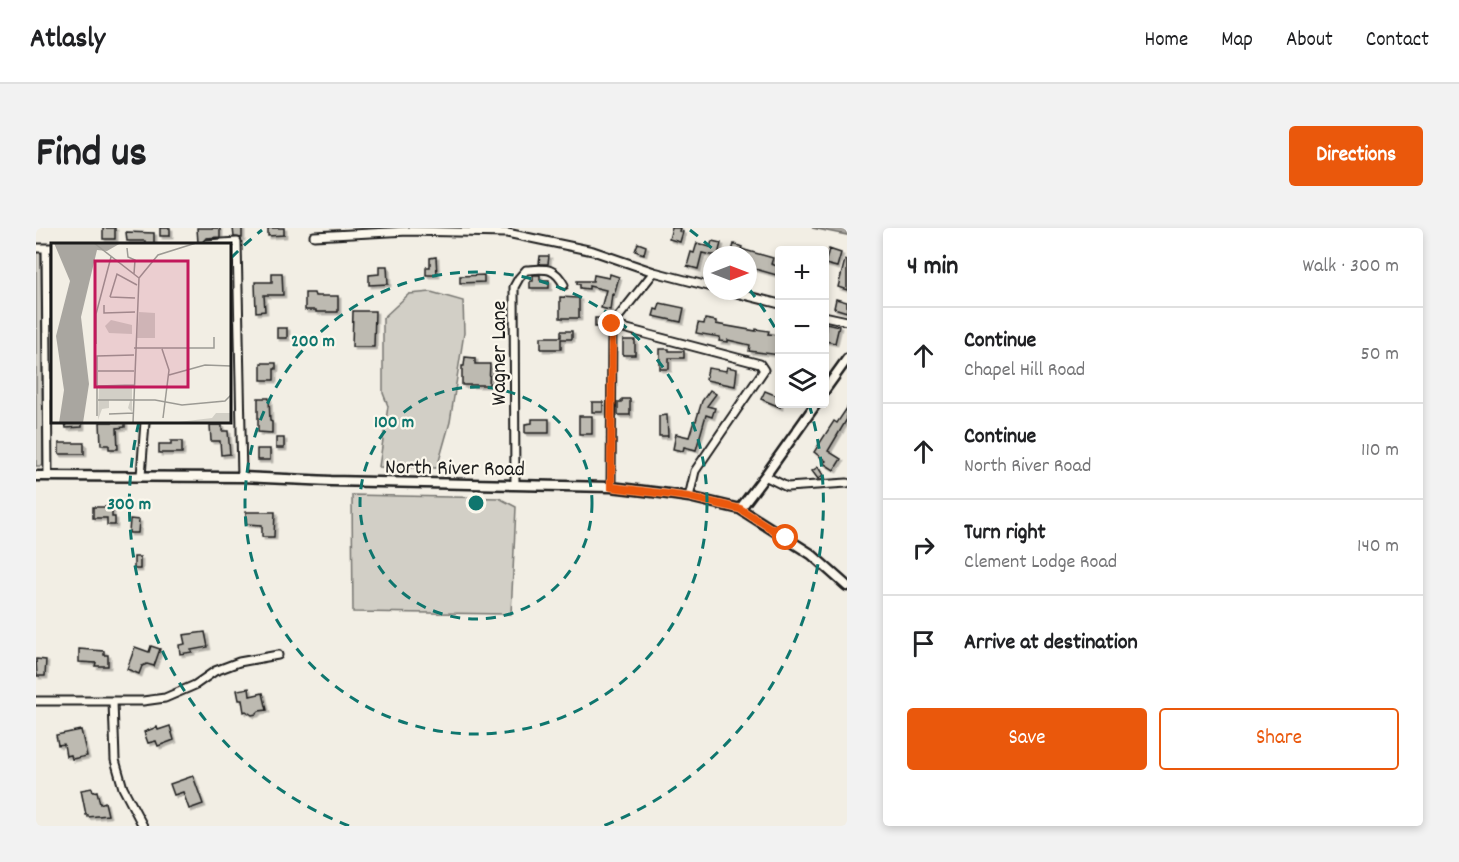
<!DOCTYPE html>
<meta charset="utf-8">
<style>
:root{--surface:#fff;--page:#f2f2f2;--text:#202124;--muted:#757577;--line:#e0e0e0;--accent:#ea580c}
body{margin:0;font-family:Dekko,sans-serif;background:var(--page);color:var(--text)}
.controls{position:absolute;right:18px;top:18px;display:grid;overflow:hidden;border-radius:6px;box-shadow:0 3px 9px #0003}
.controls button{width:54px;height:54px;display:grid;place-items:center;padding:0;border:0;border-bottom:2px solid var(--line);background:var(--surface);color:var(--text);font:30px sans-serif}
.compass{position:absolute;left:667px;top:18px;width:54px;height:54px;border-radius:50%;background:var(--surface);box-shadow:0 3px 9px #0003;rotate:90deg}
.stop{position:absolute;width:18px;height:18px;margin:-14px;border:4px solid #ea580c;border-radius:50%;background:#fff}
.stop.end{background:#ea580c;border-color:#fff;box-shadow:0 2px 6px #0008}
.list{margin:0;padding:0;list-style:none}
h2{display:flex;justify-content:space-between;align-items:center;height:78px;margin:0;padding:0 24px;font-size:26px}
h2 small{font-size:20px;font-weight:400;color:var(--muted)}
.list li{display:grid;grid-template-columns:39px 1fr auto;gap:18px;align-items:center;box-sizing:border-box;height:96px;padding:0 24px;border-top:2px solid var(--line)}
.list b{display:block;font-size:22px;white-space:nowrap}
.list p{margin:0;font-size:20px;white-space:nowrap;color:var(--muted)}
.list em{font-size:20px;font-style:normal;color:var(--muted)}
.actions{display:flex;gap:12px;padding:18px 24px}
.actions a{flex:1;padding:14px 0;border:2px solid var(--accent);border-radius:6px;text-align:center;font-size:21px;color:var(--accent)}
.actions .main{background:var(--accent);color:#fff}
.icon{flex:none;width:33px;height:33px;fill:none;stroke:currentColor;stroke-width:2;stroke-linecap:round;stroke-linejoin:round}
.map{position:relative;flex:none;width:811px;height:598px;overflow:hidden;border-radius:6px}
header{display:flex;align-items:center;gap:36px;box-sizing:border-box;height:84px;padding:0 30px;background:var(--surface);border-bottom:2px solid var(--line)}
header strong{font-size:28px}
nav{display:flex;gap:33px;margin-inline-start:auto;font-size:21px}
.intro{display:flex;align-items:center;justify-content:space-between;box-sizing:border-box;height:144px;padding:0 36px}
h1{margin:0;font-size:42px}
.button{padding:15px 27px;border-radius:6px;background:var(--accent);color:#fff;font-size:21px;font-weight:700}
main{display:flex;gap:36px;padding:0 36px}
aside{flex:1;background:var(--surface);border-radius:6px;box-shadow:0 3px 9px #0003}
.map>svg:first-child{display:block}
</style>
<header>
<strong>Atlasly</strong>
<nav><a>Home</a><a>Map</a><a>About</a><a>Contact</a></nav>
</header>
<div class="intro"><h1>Find us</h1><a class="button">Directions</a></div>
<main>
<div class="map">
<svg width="811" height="598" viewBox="0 0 811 598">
<defs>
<filter id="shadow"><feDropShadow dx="2.5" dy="2.5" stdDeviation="0" flood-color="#0004"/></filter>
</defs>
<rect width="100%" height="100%" fill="#f2eee4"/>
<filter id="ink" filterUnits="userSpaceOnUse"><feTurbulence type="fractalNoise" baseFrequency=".0167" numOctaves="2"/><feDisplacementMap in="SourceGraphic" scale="12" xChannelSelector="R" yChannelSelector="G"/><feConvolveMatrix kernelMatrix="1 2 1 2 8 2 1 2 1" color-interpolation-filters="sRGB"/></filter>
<g filter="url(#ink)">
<path fill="#d2cfc6" stroke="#777671" stroke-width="1.5" d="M0,24H5L7,238H0Z
M395,64L427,73L428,105L414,194L401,240L343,239L352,178L347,165V90L373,66Z
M316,267L463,270L480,279L475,386L317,384Z"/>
<path fill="#a9a6a0" stroke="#716f6b" stroke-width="1.5" d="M776,0H811V7Z"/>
<path fill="#bdbab1" stroke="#1c1c1c" stroke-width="1.5" filter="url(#shadow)" d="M67,0H79V11H67Z
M124,0H134V8H124Z
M161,0H184V9L170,10L166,15H162Z
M197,0H206V10L198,9Z
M232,0H248V7L232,8Z
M636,0H644L643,3L647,4L644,14L633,11Z
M90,4L118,5V16H109V13H91Z
M676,13L685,15L682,27H675L666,25L662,41L651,38L655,24L658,25L661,15L674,19Z
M602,15L610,18L608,26L599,23Z
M698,16L706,19L705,21L737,30L735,36L744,39V48L712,39V27H695Z
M793,21L805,25L801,39L789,36Z
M504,28H513L512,36H503Z
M400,29L401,47H390V39H394V30Z
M809,32H811V62L802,59Z
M343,38H351L352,56L333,57V47L343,46Z
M236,45H246L247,67H228L229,83L220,84L219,54H236Z
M574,46L583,49L578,67L576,66L574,82L565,80L570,62L553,58V61L544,60V56H541V53H557L558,47L573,50Z
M448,47V54L424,55V48Z
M497,47H504V52H513V60H494V53H497Z
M269,65H278L279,68H302V84H280V82H269Z
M524,69L543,70V90H524Z
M800,71L811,74V84L798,80Z
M624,75L648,80L645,94L617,88L619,81L622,82Z
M317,83H339L338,119H316Z
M559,90H568V99H559Z
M669,91L680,93V96L720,103V101L733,103L732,106L744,107V127L713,123L714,117L692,112V114L683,113L684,109L660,105L662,95L668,96Z
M790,95L803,98L799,115L789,113Z
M241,100H251V110H241Z
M525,103H536V111H525V121H505V109H525Z
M587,112H599V127H587Z
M624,121H633V123H648V130H633V141H624Z
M429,129L439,130V136H454L453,157H426V138H428Z
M225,135H240V141H238V152H225Z
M691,139L701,141L699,158L670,152L672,140L690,143Z
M674,162L680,166L671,178L679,180L676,189L670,187L660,222L648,219L647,223L637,221L640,206L653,209L658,193H660L666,173Z
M729,163L744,169V179L725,171Z
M222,170H233L234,193L236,194V205L222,204Z
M586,171H594V187H582V174H586Z
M556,174H567V184H556Z
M811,180V191L792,223L805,231L798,242L787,235L790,233L778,224L798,193L801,195Z
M631,187L632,208H623V188Z
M543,188H556V206H543Z
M496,191H513V205H489V196L496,195Z
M29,194H46V199L30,200Z
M64,194H89V199L81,200L82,221H73V217H65Z
M174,197H186V203H192L194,226L185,227L184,213H175Z
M240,210H248V220H240Z
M135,213H146V225H123V216H135Z
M23,215H48V226H23Z
M221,221H234V232H221Z
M782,239L787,247L782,251L776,243Z
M57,279H76V289H79V297H71V290H57Z
M210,284H239L238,309H226V297L210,296Z
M94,291L103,292L102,305H93Z
M98,329H104V341H98Z
M169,404L172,419L155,422L156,424L144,426L143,417L149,416L147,407Z
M115,418L124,421L118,438L111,436L106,438L103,446L91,441L99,419L113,424Z
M43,421L68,423V427H72V438H59L60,435L43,434Z
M0,431L10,432L9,448H1Z
M213,460L214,468L227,465L231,482L223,483L220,486L216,487L210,483L208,484L206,472H203L201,462Z
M134,498L138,512L122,518L120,513L112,515L108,504L121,499L122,502Z
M45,502L51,528L36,531L35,527L30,528L28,516L22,517L20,507Z
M157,548L167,576L153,581L147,564L138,567L134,556Z
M56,560L57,564L61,563L64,576L69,574L72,587L52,589V587H50L45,562Z"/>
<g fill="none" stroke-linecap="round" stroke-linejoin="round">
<g stroke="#1c1c1c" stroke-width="11">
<path id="minor" d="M278,8L372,3L471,5L557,23L618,44L676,59
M171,16L201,14L206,249
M0,20H16
M10,20L12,247
M692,63L744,76
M788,88L811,93
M576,97L724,136L728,142L659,243L653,269
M576,97L618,44
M105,248L109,194
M729,248L751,259L811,255
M479,257L478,59L483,50L490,42C509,41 518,38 528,57
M575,259L576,97
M0,473H107L129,470L159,457L179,443L203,434L242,427
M77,473L79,532L87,560L107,598"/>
</g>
<g stroke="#1c1c1c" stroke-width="13">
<path id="tertiary" d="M788,163L811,131
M0,248L206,249L295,253L575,259L625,265L653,269L704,281L775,326L811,358
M704,281L729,248L780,176"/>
</g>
<use href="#minor" stroke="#fbf7ec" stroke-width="7"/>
<use href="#tertiary" stroke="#fbf7ec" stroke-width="8"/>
</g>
</g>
<g fill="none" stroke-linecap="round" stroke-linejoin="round" filter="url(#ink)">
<path stroke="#ea580c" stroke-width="8" d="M576,96L575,259L653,269L704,281L750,310"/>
</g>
<g fill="none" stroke="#0f766e" stroke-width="3" stroke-dasharray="10 8">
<circle cx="440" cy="275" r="116"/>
<circle cx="440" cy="275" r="231"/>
<path d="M313 598A347 347 0 0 1 103 194M195 30A347 347 0 0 1 226 2M654 2A347 347 0 0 1 681 25M713 61A347 347 0 0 1 743 107M773 176A347 347 0 0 1 567 598"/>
</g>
<g text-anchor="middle" stroke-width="4.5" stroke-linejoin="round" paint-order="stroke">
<g font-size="22" fill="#1c1c1c" stroke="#fbf7ec">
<text transform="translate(461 125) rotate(-90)" y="8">Wagner Lane</text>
<text transform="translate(419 238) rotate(1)" y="8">North River Road</text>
</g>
</g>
<g transform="translate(15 15)">
<rect width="180" height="180" fill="#f2eee4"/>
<path d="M88,69L104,70V95H86ZM60,77L81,82V91L58,90L54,83ZM48,143H81V169L77,165L79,158L58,157V165L51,166L47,177ZM165,170H180V180H119L161,175Z" fill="#d2cfc6"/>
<path d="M3,0H70L56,8L46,7L30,74L38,141L32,180H8L13,147L5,93L19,38Z" fill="#a9a6a0"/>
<path fill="none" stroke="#9c9a94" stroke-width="1.5" d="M43,0L88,35M76,5L77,14L84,17L83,31M59,54L66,31L86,42M59,54L84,55M53,62V70L84,69M45,101V71L60,14M83,105H163V94M111,106L118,127L112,175M47,128H83M118,132L154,122L180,123M47,143L83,142M47,157H104L131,162L174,158L180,152M58,171L83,170M46,173V113L83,112M82,180L88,35L107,12L145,0"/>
<path fill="#c2185b" fill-opacity="0.15" stroke="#c2185b" stroke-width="3" d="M44,18H137V144H44Z"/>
<rect width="180" height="180" fill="none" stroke="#1c1c1c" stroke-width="3"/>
</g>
<circle cx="440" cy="275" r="9" fill="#0f766e" stroke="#fbf7ec" stroke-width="3"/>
<g font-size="18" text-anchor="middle" font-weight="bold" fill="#0f766e" stroke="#fbf7ec" stroke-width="4.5" stroke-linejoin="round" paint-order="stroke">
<text x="277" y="118">200 m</text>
<text x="358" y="199">100 m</text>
<text x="93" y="281">300 m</text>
</g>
</svg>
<div class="controls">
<button>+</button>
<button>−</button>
<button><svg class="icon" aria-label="layers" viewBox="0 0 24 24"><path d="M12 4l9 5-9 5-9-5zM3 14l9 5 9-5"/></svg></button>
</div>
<svg class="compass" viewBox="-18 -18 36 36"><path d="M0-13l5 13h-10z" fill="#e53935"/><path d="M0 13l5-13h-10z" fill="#757577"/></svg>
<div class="stop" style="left:750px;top:310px"></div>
<div class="stop end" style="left:576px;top:96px"></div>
</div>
<aside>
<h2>4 min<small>Walk · 300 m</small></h2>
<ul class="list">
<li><svg class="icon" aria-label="ahead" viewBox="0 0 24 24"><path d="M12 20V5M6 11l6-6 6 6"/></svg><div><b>Continue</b><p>Chapel Hill Road</p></div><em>50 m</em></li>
<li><svg class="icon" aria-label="ahead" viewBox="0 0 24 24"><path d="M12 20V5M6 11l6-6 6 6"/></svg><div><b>Continue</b><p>North River Road</p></div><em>110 m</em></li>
<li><svg class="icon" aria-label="right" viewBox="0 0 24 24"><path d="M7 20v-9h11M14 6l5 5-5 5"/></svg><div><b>Turn right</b><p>Clement Lodge Road</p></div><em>140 m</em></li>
<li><svg class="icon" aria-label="arrive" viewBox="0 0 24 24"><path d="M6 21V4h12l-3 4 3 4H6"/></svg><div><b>Arrive at destination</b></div></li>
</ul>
<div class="actions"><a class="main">Save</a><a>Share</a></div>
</aside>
</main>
